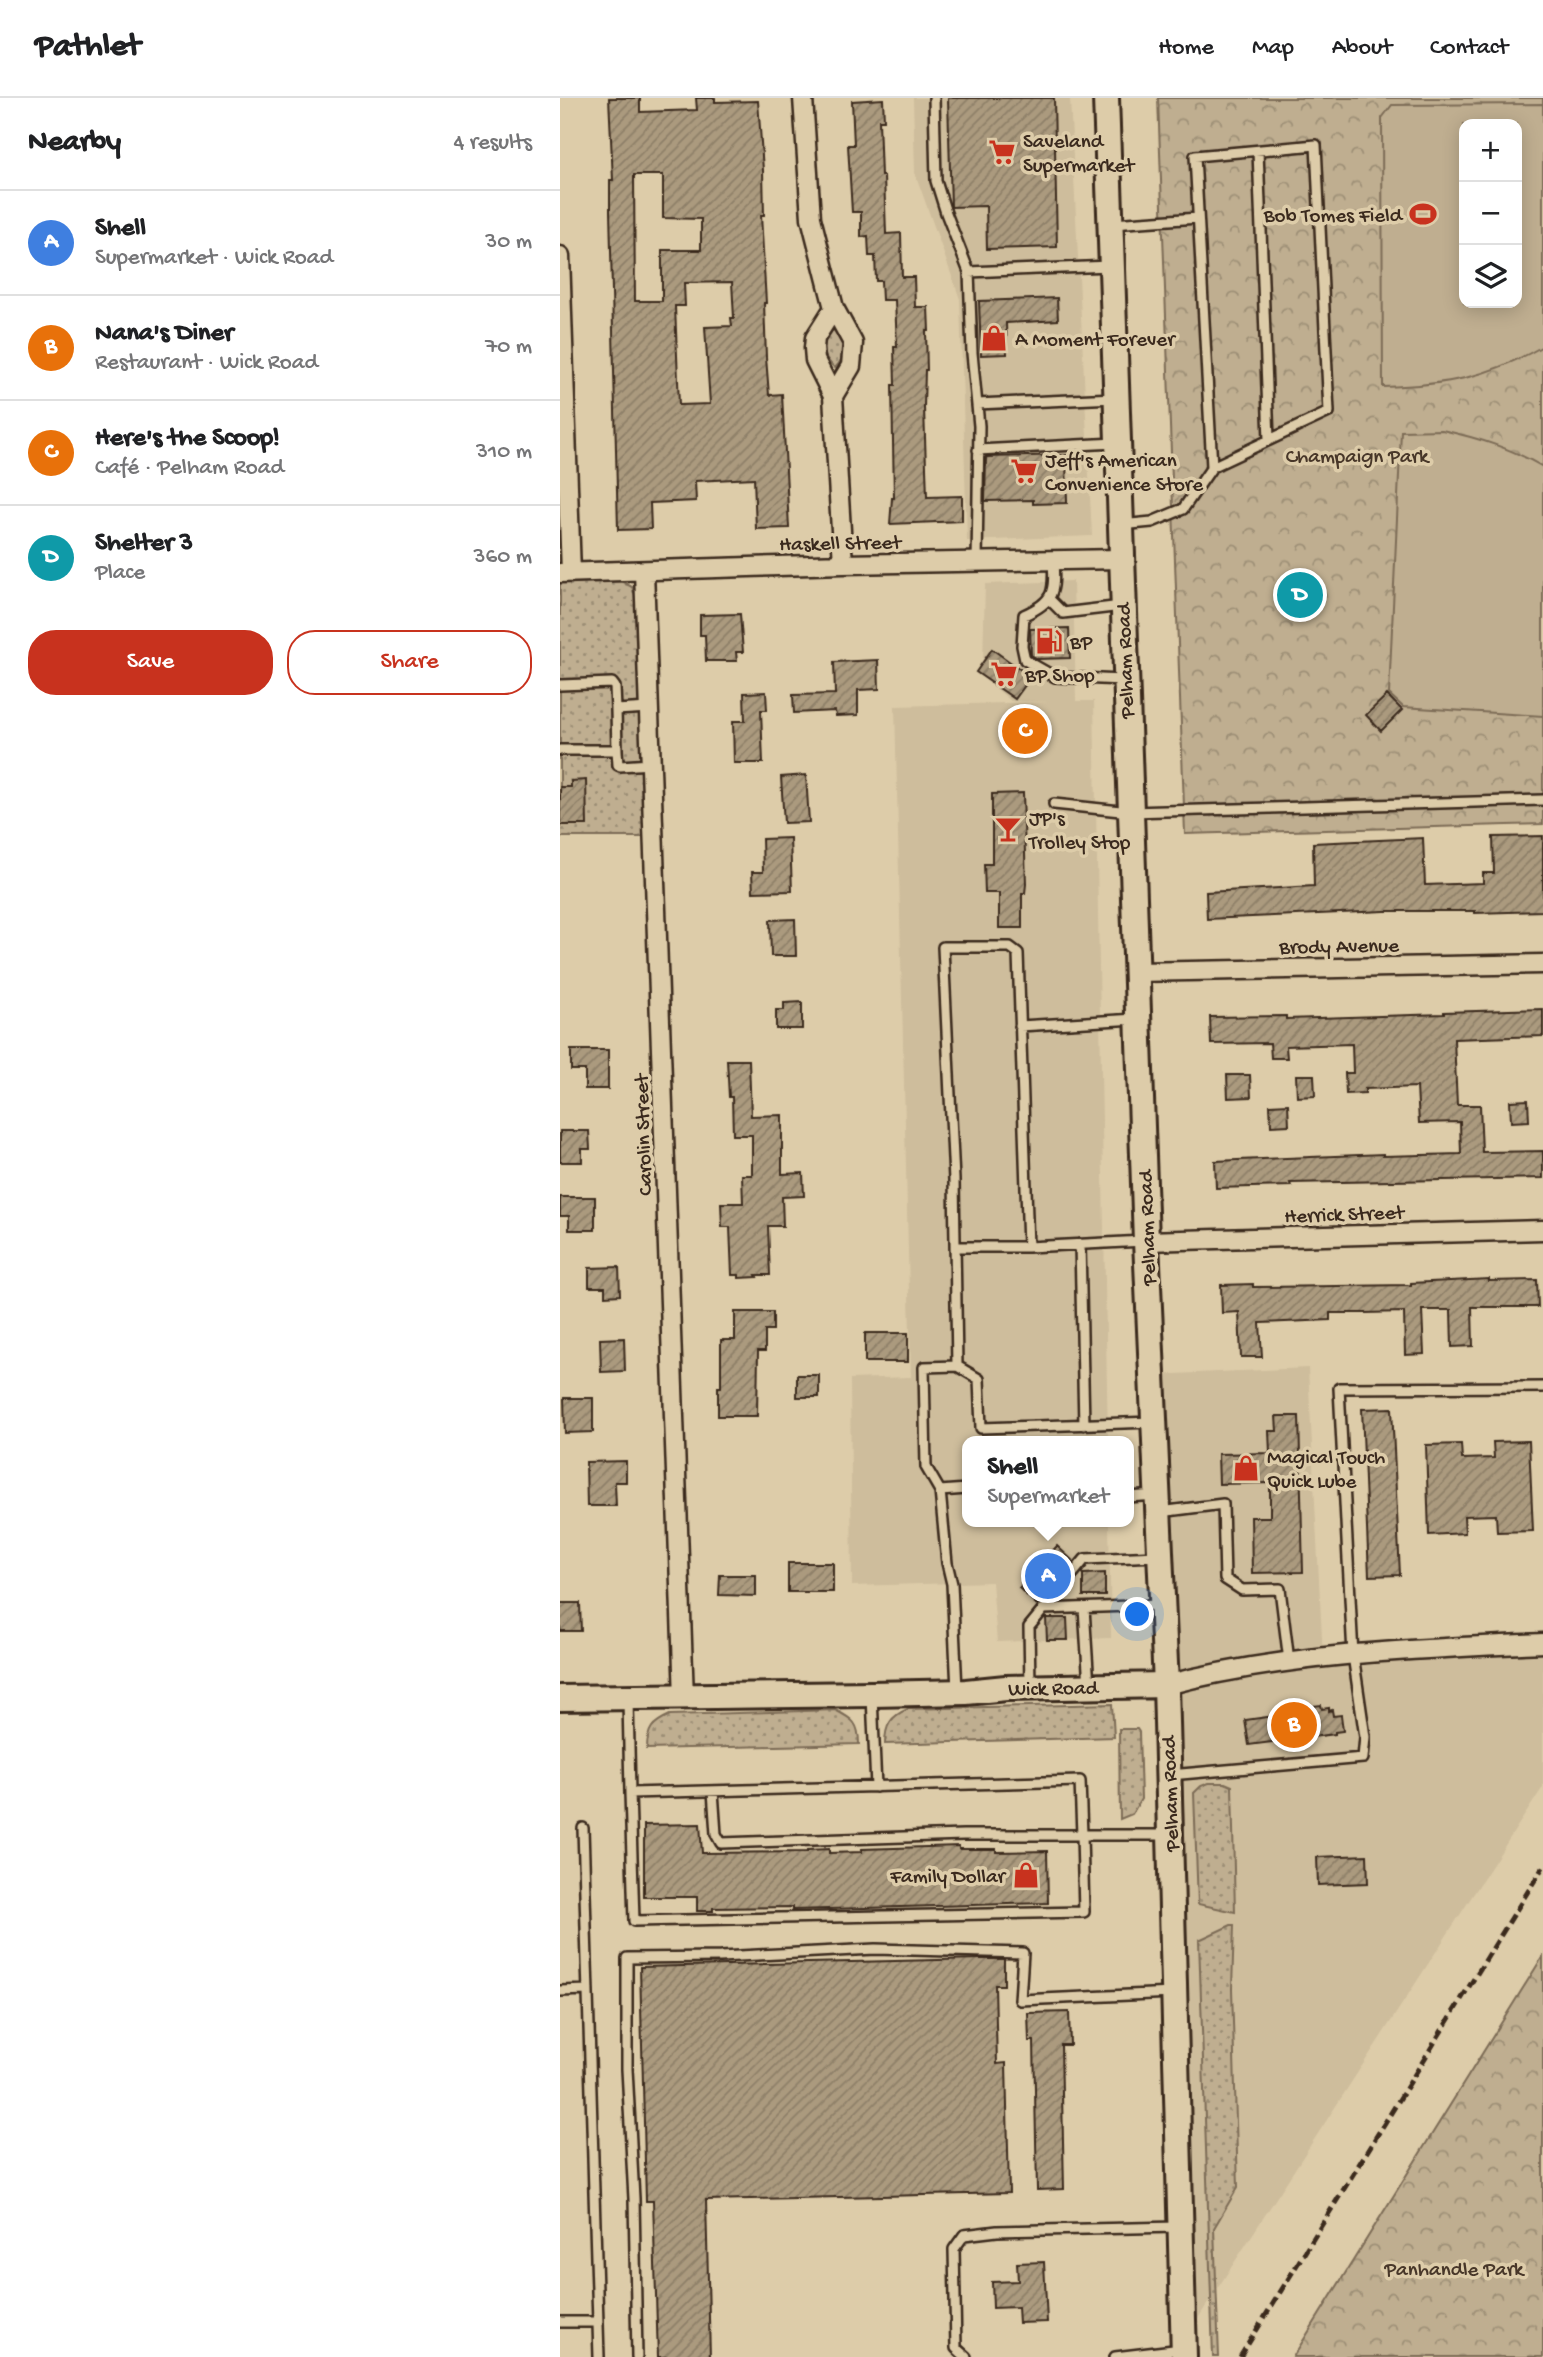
<!DOCTYPE html>
<meta charset="utf-8">
<style>
:root{--surface:#fff;--page:#f6f6f6;--text:#202124;--muted:#757577;--line:#e0e0e0;--accent:#c8321e}
body{margin:0;font-family:"Gochi Hand",sans-serif;background:var(--page);color:var(--text)}
.controls{position:absolute;right:21px;top:21px;display:grid;overflow:hidden;border-radius:14px;box-shadow:0 4px 18px #0003}
.controls button{width:63px;height:63px;display:grid;place-items:center;padding:0;border:0;border-bottom:2px solid var(--line);background:var(--surface);color:var(--text);font:35px sans-serif}
.you{position:absolute;left:578px;top:1517px;width:24px;height:24px;margin:-18px;border:5px solid #fff;border-radius:50%;background:#1a73e8;box-shadow:0 0 0 10px #1a73e833}
.badge{display:grid;place-items:center;width:46px;height:46px;border-radius:50%;background:var(--accent);color:#fff;font-size:23px;font-weight:700}
.pin{position:absolute;translate:-50% -50%;border:4px solid #fff;box-shadow:0 2px 7px #0006}
.popup{position:absolute;left:402px;top:1338px;width:172px;height:91px;box-sizing:border-box;display:grid;place-content:center;border-radius:14px;background:var(--surface);filter:drop-shadow(0 2px 5px #0005);font-size:23px;white-space:nowrap;color:var(--muted)}
.popup b{font-size:26px;color:var(--text)}
.popup::after{content:'';position:absolute;left:50%;top:100%;margin-left:-14px;border:14px solid transparent;border-top-color:var(--surface)}
.list{margin:0;padding:0;list-style:none}
h2{display:flex;justify-content:space-between;align-items:center;height:91px;margin:0;padding:0 28px;font-size:30px}
h2 small{font-size:23px;font-weight:400;color:var(--muted)}
.list li{display:grid;grid-template-columns:46px 1fr auto;gap:21px;align-items:center;box-sizing:border-box;height:105px;padding:0 28px;border-top:2px solid var(--line)}
.list b{display:block;font-size:26px;white-space:nowrap}
.list p{margin:0;font-size:23px;white-space:nowrap;color:var(--muted)}
.list em{font-size:23px;font-style:normal;color:var(--muted)}
.actions{display:flex;gap:14px;padding:21px 28px}
.actions a{flex:1;padding:16px 0;border:2px solid var(--accent);border-radius:28px;text-align:center;font-size:24px;color:var(--accent)}
.actions .main{background:var(--accent);color:#fff}
.icon{flex:none;width:38px;height:38px;fill:none;stroke:currentColor;stroke-width:2;stroke-linecap:round;stroke-linejoin:round}
.map{position:relative;flex:none;width:983px;height:2259px;overflow:hidden}
header{display:flex;align-items:center;gap:42px;box-sizing:border-box;height:98px;padding:0 35px;background:var(--surface);border-bottom:2px solid var(--line)}
header strong{font-size:33px}
nav{display:flex;gap:38px;margin-inline-start:auto;font-size:24px}
main{display:flex}
aside{flex:1;background:var(--surface)}
.map>svg:first-child{display:block}
</style>
<header>
<strong>Pathlet</strong>
<nav><a>Home</a><a>Map</a><a>About</a><a>Contact</a></nav>
</header>
<main>
<aside>
<h2>Nearby<small>4 results</small></h2>
<ul class="list">
<li><span class="badge" style="background:#3f7fe0">A</span><div><b>Shell</b><p>Supermarket · Wick Road</p></div><em>30 m</em></li>
<li><span class="badge" style="background:#e8710a">B</span><div><b>Nana's Diner</b><p>Restaurant · Wick Road</p></div><em>70 m</em></li>
<li><span class="badge" style="background:#e8710a">C</span><div><b>Here's the Scoop!</b><p>Café · Pelham Road</p></div><em>310 m</em></li>
<li><span class="badge" style="background:#0f9aa8">D</span><div><b>Shelter 3</b><p>Place</p></div><em>360 m</em></li>
</ul>
<div class="actions"><a class="main">Save</a><a>Share</a></div>
</aside>
<div class="map">
<svg width="983" height="2259" viewBox="0 0 983 2259">
<defs>
<pattern id="grass-dots" width="8" height="8" patternUnits="userSpaceOnUse" patternTransform="scale(1.75)"><rect width="8" height="8" fill="#bfae90"/><path d="M2 2h.1M6 6h.1" fill="none" stroke="#9c8e75" stroke-width="1.8" stroke-linecap="round"/></pattern>
<pattern id="park-crowns" width="20" height="18" patternUnits="userSpaceOnUse" patternTransform="scale(1.75)"><rect width="20" height="18" fill="#bfae90"/><path d="M2 6a3 3 0 1 1 6 0M12 15a3 3 0 1 1 6 0" fill="none" stroke="#9c8e75"/></pattern>
<pattern id="building-hatch" width="6" height="6" patternUnits="userSpaceOnUse" patternTransform="scale(1.75)"><rect width="6" height="6" fill="#ab9a7e"/><path d="M-1 1l2-2M0 6l6-6M5 7l2-2" fill="none" stroke="#8c7e67"/></pattern>
</defs>
<rect width="100%" height="100%" fill="#ddcca9"/>
<filter id="ink" filterUnits="userSpaceOnUse"><feTurbulence type="fractalNoise" baseFrequency=".0143" numOctaves="2"/><feDisplacementMap in="SourceGraphic" scale="14" xChannelSelector="R" yChannelSelector="G"/><feConvolveMatrix kernelMatrix="1 2 1 2 8 2 1 2 1" color-interpolation-filters="sRGB"/></filter>
<g filter="url(#ink)">
<path fill="#cebd9c" d="M353,0H510L532,438L407,443L400,201L355,75Z
M513,483L516,603H534L548,1343H407V1424H549L551,1540L437,1544L432,1484L292,1488L290,1281L351,1279L335,608L490,604L451,603L416,574L423,564L425,486Z
M748,1270L763,1559L983,1545V1689L624,2242L592,1277Z"/>
<path fill="url(#grass-dots)" stroke="#7d6c57" stroke-width="2" d="M273,232C289,239 286,259 275,270C263,260 255,240 273,232Z
M61,483L72,489L77,502L85,739H0V485Z
M552,1606L554,1639L325,1646C325,1627 331,1618 348,1611Z
M275,1612C293,1621 299,1625 299,1646L87,1651C87,1631 92,1625 110,1617Z
M559,1631H577L579,1634L581,1701L572,1716L560,1721Z
M649,1685H665L672,1688L675,1814L638,1806L634,1695L641,1688Z
M671,1827H674L672,1891L678,2089L654,2130L659,2259H653L639,1842Z"/>
<path fill="url(#park-crowns)" stroke="#7d6c57" stroke-width="2" fill-rule="evenodd" d="M598,0H983V726L625,736ZM904,26H957V205H904Z
M983,1858V2259H733Z"/>
<path fill="#bfae90" stroke="#7d6c57" stroke-width="2" fill-rule="evenodd" d="M983,6V248C927,280 887,287 823,289L822,20L832,7ZM904,26H957V205H904Z
M882,332C918,340 951,350 983,369V618L843,609L829,596L841,333Z"/>
<path fill="url(#building-hatch)" stroke="#3b2a1e" stroke-width="2" fill-rule="evenodd" d="M49,0H80V14L137,12L136,0H155V4L198,3L203,72L204,117H201L206,205H204L206,259L209,297L222,296L229,430L196,431L194,380L135,383L136,403L90,405L91,431L58,432L50,113V82H53ZM74,77H103V120L141,121V152H102V203H75ZM172,184L174,220H171L172,228L145,229L150,306L119,307L115,208H125L124,185Z
M388,0H494L497,149L427,151L426,108L391,109Z
M323,1L324,22H319L321,78H324L326,136L341,135L342,179H354L355,209H368L369,233H366L367,272H365L364,310L367,399L402,398V423L330,426L332,400H334L332,287H335L334,249H337L335,202H322L321,183H316L315,158H309L308,138L301,139V114H292L288,47H294L292,3Z
M497,200L498,222L446,225L447,256L421,257L419,203Z
M506,357L507,405L473,406V402L425,403L426,359Z
M750,479L751,514L731,515L730,480Z
M180,516L183,554H176L177,563H146L145,537H140V517Z
M509,530L510,560L478,561L471,557L470,531Z
M432,551L471,579L455,601L416,574Z
M318,562L319,591L298,592V617L276,618L275,613L234,615L233,597L275,596L274,564Z
M206,594L207,612H201L203,665H174L173,623H185L184,595Z
M827,597L842,612L821,633L806,617Z
M451,621H479V646H451Z
M246,677L249,724L224,725L221,679Z
M26,682L27,727H0V689H11V683Z
M463,695L466,786L465,795H462V830H439V795H425L424,766H432V696Z
M983,738V813L915,815V813H825L647,821L646,794L754,788L753,745L863,740L865,787L923,785V775H934L933,739Z
M230,740L232,793L193,794L192,774H203L202,741Z
M235,821L236,858H211L210,822Z
M242,904V931H216V912H224V905Z
M983,911V938L894,941L897,1007H920L922,1054L983,1053V1080L730,1085L731,1088L656,1090L655,1063L823,1056V1058L901,1056L900,1024L859,1025L857,989L805,991V995L786,996L785,975H793L792,946L726,948L727,960H711L710,945L651,946L650,919L726,918V921L884,916V914Z
M11,952H48V991H25V972H11Z
M167,962H189L191,1018L222,1017V1076L243,1075L244,1098L222,1099L223,1128H208L210,1177H196L197,1179L179,1180V1177H172L170,1129H162L161,1105H183L182,1077H192V1037H173L172,999H169Z
M667,977H690L691,999L668,1000Z
M736,977H754L755,998L737,999Z
M968,1002L969,1023L951,1024L950,1003Z
M728,1006L729,1027L711,1028L710,1007Z
M0,1033H29L30,1051H22V1064H0Z
M0,1099H35V1132H9V1118H0Z
M59,1169L60,1197L45,1198V1189H29V1170Z
M929,1181V1183L977,1182L978,1209H912L913,1248L892,1249L891,1212H862L864,1256L845,1257L844,1214L805,1215H770V1222L700,1225L702,1259H681L679,1214L662,1215L661,1187L693,1186V1189L851,1187V1185Z
M175,1214H213V1232H205V1253H198L197,1318H158V1289H161V1242H175Z
M305,1235H348V1264H305Z
M64,1240L65,1273L41,1274L40,1241Z
M237,1277H259V1299H237Z
M4,1300H33V1334L5,1335Z
M832,1310L840,1477L809,1478L802,1311Z
M716,1318H739L743,1474L692,1475L691,1419H710V1385L659,1386L658,1356L710,1355L709,1333H717Z
M969,1343L973,1433L937,1434L936,1417L904,1418L905,1435L869,1437L866,1347L901,1346L902,1361L934,1360L933,1344Z
M66,1363V1384H55L56,1408H27L26,1364Z
M497,1448L514,1464L477,1507L459,1490Z
M228,1465H273V1494H228Z
M545,1475V1498H523V1476Z
M160,1477H196V1498L159,1497Z
M0,1505H20L21,1533H0Z
M486,1520H507L508,1542H487Z
M761,1607L762,1611L769,1610V1613L772,1612L773,1618L781,1617L783,1633L775,1634V1636L689,1647L685,1622L729,1616V1611Z
M140,1726L142,1755L247,1754V1752L269,1751V1755L302,1754V1751L399,1748V1751H436V1754L487,1753L488,1805L233,1812V1809L153,1810V1813H137V1799H84V1727Z
M807,1757L808,1785L758,1787L757,1759Z
M421,1861H444V1887H435L437,1966L446,1965L449,2095L146,2102L150,2259H98L93,2103H86L80,1869Z
M509,1914L510,1947H501L504,2091L477,2092L474,1943H469L468,1915Z
M484,2164L487,2224L459,2225L458,2209L433,2210L432,2184L458,2183L457,2165Z"/>
<g fill="none" stroke-linecap="round" stroke-linejoin="round">
<g stroke="#3b2a1e" stroke-width="14">
<path id="lane" d="M374,0L376,83L386,115L409,174L412,255L419,328L417,465
M756,47L769,314L652,369L635,58Z
M698,53L709,342
M552,126L638,120
M409,174L550,168
M417,306L555,300
M418,352L556,345
M561,427L592,424L623,411L652,369
M493,463C495,494 494,504 464,517L462,548L465,562L495,579L563,582
M490,502L503,515L562,508
M0,587L52,585L55,589L56,612L89,610
M0,652H57L56,612
M57,652L58,667L60,668L91,666
M494,706L570,714L983,702
M460,928L576,921
M520,1146L524,1327
M395,1149H468
M397,1268L419,1281L421,1330L593,1324
M380,1393L407,1391
M568,1399L596,1397
M600,1414L663,1406L665,1481L682,1492L720,1491L729,1563
M524,1510L529,1588
M483,1511L600,1507
M470,1588L469,1529L525,1461L598,1458
M397,1592L392,1486L387,1465L380,1393L366,1369L364,1269L397,1268L394,1082L383,849H450L458,855L468,1149L584,1143
M312,1598L316,1689
M68,1602L70,1695
M610,1677L803,1660L805,1639L793,1557L779,1290L983,1289
M153,1693L156,1736L161,1745L403,1737H522L524,1814L74,1823L70,1695L520,1683L522,1737H608
M23,1730L39,2259
M0,1893L28,1892
M0,2224H38
M77,2259L74,2101L67,1971V1860L160,1859L315,1851L463,1855L460,1902L613,1895
M406,2259L396,2250L394,2151L404,2137L437,2133L618,2129
M555,2259L622,2251"/>
</g>
<g stroke="#3b2a1e" stroke-width="23">
<path id="street" d="M243,0L251,120L274,210L293,245L291,268L273,298
M0,158L11,475
M274,210L255,240L254,250L255,262L273,298L283,466
M84,473L124,1600
M0,475L283,466L561,461
M576,874L983,866
M586,1143L983,1132
M606,1587C729,1555 857,1551 983,1545"/>
</g>
<g stroke="#3b2a1e" stroke-width="30">
<path id="secondary" d="M546,0L586,1143L606,1587L624,2259
M0,1600L312,1596L406,1594L446,1590L606,1587"/>
</g>
<use href="#lane" stroke="#ddcca9" stroke-width="9"/>
<use href="#street" stroke="#ddcca9" stroke-width="18"/>
<use href="#secondary" stroke="#ddcca9" stroke-width="24"/>
<path stroke="#3b2a1e" stroke-width="5" stroke-dasharray="10 5" stroke-linecap="butt" d="M680,2259L983,1769"/>
</g>
</g>
<defs>
<g id="supermarket-bare" transform="scale(2.1)"><path d="M-6-5.5h2.5l.6 2H6L4.5 2H-2.5L-4.4-4H-6ZM-1.5 3.2a1.3 1.3 0 1 0 .1 0ZM3 3.2a1.3 1.3 0 1 0 .1 0Z" fill="#c8321e" stroke="#ddcca9" stroke-width="2.5" paint-order="stroke"/></g>
<g id="stadium-bare" transform="scale(2.1)"><path d="M0-5a6.5 5 0 1 0 0 10a6.5 5 0 1 0 0-10ZM-3.5-1.8h7v3.6h-7Z" fill="#c8321e" stroke="#ddcca9" stroke-width="2.5" paint-order="stroke"/></g>
<g id="shop-bare" transform="scale(2.1)"><path d="M-5-2.5h2.3a2.7 3.5 0 0 1 5.4 0H5L5.5 6h-11ZM-1.5-2.5h3a1.5 2.3 0 0 0-3 0Z" fill="#c8321e" stroke="#ddcca9" stroke-width="2.5" paint-order="stroke"/></g>
<g id="fuel-bare" transform="scale(2.1)"><path d="M-5.5-6h7V0h2V4h1.3V-2.5L3-4.5l.8-.8L6-3V5H2.5V1h-1V6h-7ZM-4.2-4.7v3.2H.2V-4.7Z" fill="#c8321e" stroke="#ddcca9" stroke-width="2.5" paint-order="stroke"/></g>
<g id="bar-bare" transform="scale(2.1)"><path d="M-6-5H6L.8 .8V4.5H3.5V6h-7V4.5H-.8V.8Z" fill="#c8321e" stroke="#ddcca9" stroke-width="2.5" paint-order="stroke"/></g>
</defs>
<g fill-rule="evenodd">
<use href="#supermarket-bare" x="442" y="54"/>
<use href="#stadium-bare" x="863" y="116"/>
<use href="#shop-bare" x="434" y="240"/>
<use href="#supermarket-bare" x="464" y="373"/>
<use href="#fuel-bare" x="489" y="543"/>
<use href="#supermarket-bare" x="444" y="576"/>
<use href="#bar-bare" x="448" y="731"/>
<use href="#shop-bare" x="686" y="1370"/>
<use href="#shop-bare" x="466" y="1777"/>
</g>
<g text-anchor="middle" stroke-width="7" stroke-linejoin="round" paint-order="stroke">
<g font-size="21" fill="#3b2a1e" stroke="#ddcca9" text-anchor="start">
<text x="463" y="49">Saveland<tspan x="463" dy="24">Supermarket</tspan></text>
<text x="842" y="123" text-anchor="end">Bob Tomes Field</text>
<text x="455" y="247">A Moment Forever</text>
<text x="485" y="368">Jeff's American<tspan x="485" dy="24">Convenience Store</tspan></text>
<text x="510" y="550">BP</text>
<text x="465" y="583">BP Shop</text>
<text x="469" y="726">JP's<tspan x="469" dy="24">Trolley Stop</tspan></text>
<text x="707" y="1365">Magical Touch<tspan x="707" dy="24">Quick Lube</tspan></text>
<text x="445" y="1784" text-anchor="end">Family Dollar</text>
</g>
<g font-size="21" fill="#483729" stroke="#ddcca9">
<text x="797" y="364">Champaign Park</text>
<text x="894" y="2177">Panhandle Park</text>
</g>
<g font-size="21" fill="#3b2a1e" stroke="#ddcca9">
<text transform="translate(280 444) rotate(-1)" y="7">Haskell Street</text>
<text transform="translate(564 563) rotate(-92)" y="7">Pelham Road</text>
<text transform="translate(779 847) rotate(-1)" y="7">Brody Avenue</text>
<text transform="translate(82 1037) rotate(-92)" y="7">Carolin Street</text>
<text transform="translate(784 1115) rotate(-2)" y="7">Herrick Street</text>
<text transform="translate(586 1130) rotate(-92)" y="7">Pelham Road</text>
<text transform="translate(493 1589) rotate(-1)" y="7">Wick Road</text>
<text transform="translate(609 1696) rotate(-92)" y="7">Pelham Road</text>
</g>
</g>
</svg>
<div class="controls">
<button>+</button>
<button>−</button>
<button><svg class="icon" aria-label="layers" viewBox="0 0 24 24"><path d="M12 4l9 5-9 5-9-5zM3 14l9 5 9-5"/></svg></button>
</div>
<div class="you"></div>
<div class="pin badge" style="left:488px;top:1478px;background:#3f7fe0">A</div>
<div class="popup"><b>Shell</b>Supermarket</div>
<div class="pin badge" style="left:734px;top:1627px;background:#e8710a">B</div>
<div class="pin badge" style="left:465px;top:633px;background:#e8710a">C</div>
<div class="pin badge" style="left:740px;top:497px;background:#0f9aa8">D</div>
</div>
</main>
